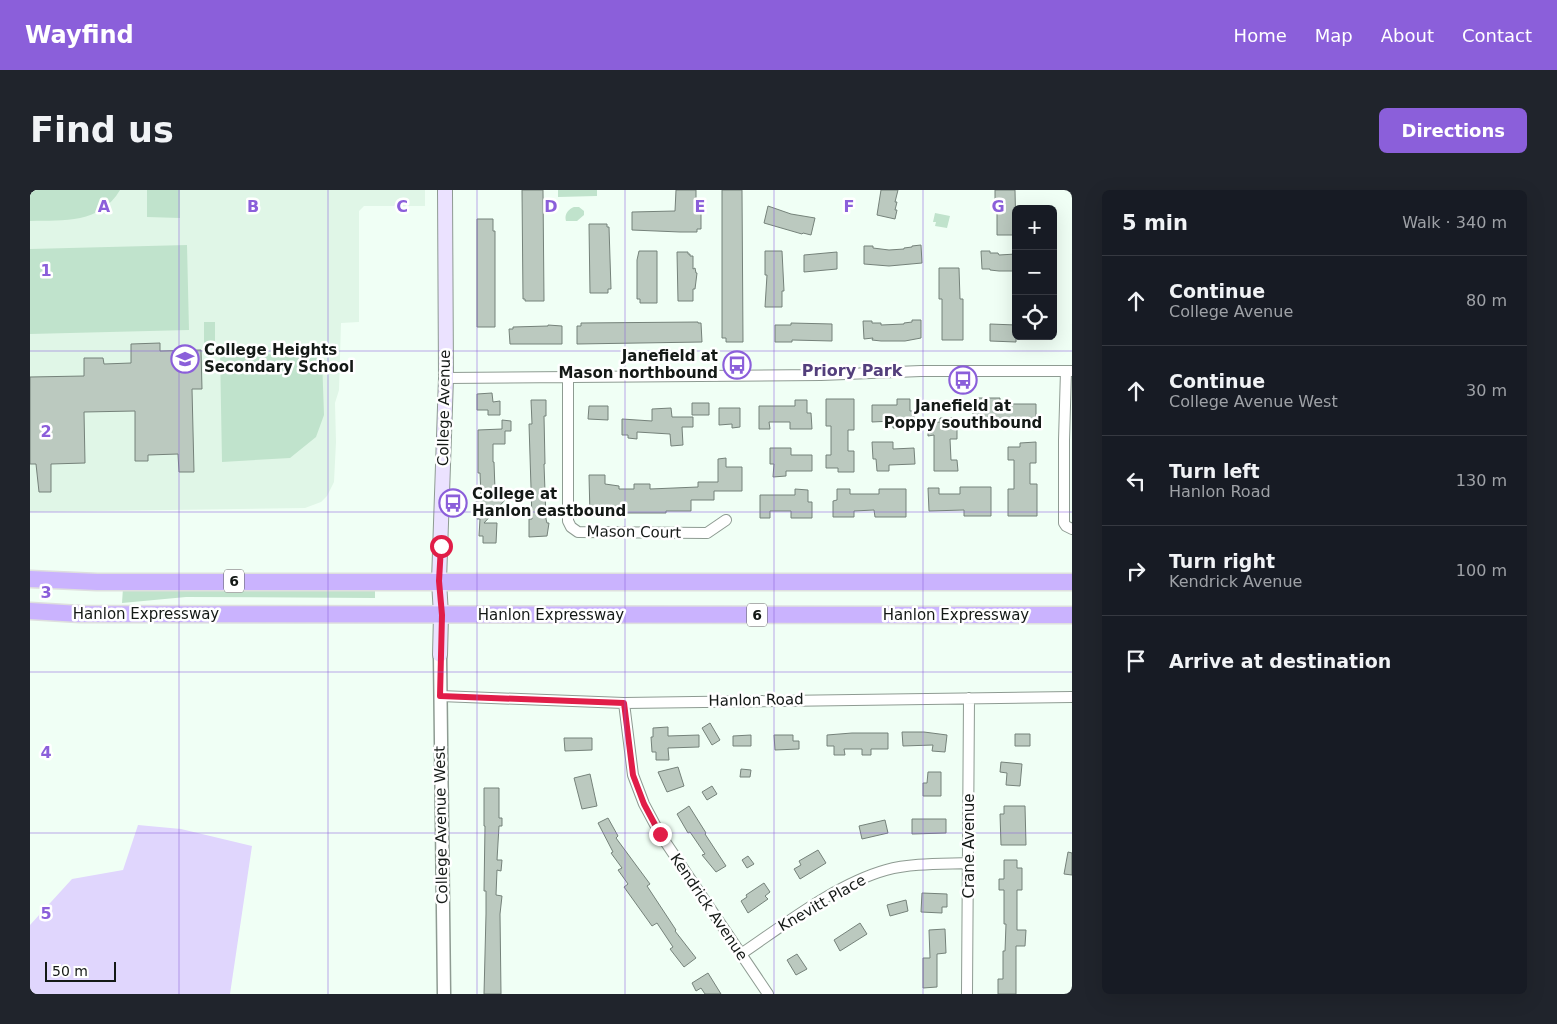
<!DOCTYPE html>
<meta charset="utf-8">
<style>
:root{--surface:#171b24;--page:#20242c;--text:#f1f3f6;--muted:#9ea1a6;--line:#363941;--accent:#8b5fda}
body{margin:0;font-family:"DejaVu Sans",sans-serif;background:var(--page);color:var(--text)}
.controls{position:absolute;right:15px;top:15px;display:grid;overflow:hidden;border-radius:8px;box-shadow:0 5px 20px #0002}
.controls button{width:45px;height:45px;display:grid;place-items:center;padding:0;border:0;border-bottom:1px solid var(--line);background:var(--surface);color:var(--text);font:25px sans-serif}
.scale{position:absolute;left:15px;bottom:12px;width:71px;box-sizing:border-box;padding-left:5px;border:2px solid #141916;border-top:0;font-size:14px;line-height:18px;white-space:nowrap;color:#141916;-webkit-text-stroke:4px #fff;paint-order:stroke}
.stop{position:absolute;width:15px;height:15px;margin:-11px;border:4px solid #e11d48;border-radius:50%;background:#fff}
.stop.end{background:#e11d48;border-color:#fff;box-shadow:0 1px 5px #0008}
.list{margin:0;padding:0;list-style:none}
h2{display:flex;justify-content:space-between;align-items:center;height:65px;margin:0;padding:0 20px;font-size:21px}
h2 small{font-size:16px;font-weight:400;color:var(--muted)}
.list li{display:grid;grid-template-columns:32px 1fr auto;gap:15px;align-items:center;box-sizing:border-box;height:90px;padding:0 20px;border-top:1px solid var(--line)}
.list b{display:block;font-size:19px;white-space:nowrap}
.list p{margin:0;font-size:16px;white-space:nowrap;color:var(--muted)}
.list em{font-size:16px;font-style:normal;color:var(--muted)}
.icon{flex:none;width:28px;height:28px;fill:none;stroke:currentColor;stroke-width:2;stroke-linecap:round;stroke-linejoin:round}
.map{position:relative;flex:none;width:1042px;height:804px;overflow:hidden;border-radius:8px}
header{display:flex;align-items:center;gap:30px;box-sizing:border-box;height:70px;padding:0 25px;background:var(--accent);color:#fff}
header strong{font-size:24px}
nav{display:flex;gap:28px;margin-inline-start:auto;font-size:18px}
.intro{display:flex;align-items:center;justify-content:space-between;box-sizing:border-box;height:120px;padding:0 30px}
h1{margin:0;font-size:35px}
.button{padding:12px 22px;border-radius:8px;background:var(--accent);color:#fff;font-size:18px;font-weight:700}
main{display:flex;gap:30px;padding:0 30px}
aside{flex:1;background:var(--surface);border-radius:8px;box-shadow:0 5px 20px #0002}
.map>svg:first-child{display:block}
</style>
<header>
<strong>Wayfind</strong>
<nav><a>Home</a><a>Map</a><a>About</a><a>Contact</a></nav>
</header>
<div class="intro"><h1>Find us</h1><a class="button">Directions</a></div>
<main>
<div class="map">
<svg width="1042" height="804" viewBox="0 0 1042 804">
<rect width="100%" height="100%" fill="#f0fff5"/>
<path fill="#e0f6e7" d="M0,0H395V16H334L329,21V132L311,133L309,200L305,213L306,252L304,292L297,306L291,312L275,318L0,322Z"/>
<path fill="#c0e3cc" d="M0,0H90C70,34 34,30 0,31Z
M117,0H150V28L117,27Z
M528,0H567V6L528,7Z
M544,17H549L554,21V25L547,31H536C534,25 538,19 544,17Z
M905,23L920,26L917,38L905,36L906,32H903Z
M157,55L159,140L0,144V59Z
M174,132H185V153H174Z
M190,161L292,168L294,225L286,247L260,268L192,272Z
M93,398L345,399V408L156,407L92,413Z"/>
<path fill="#e0d6fd" d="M108,635L151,639L222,656L200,804H0V735L42,689L93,680Z"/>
<path fill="#bbc9bf" stroke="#75827a" d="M492,0H513L514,111H495V109H493Z
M646,0H666V22L671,21V39H667V42H650L602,40V22L645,21Z
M692,0H712L713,152H696V148H692Z
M851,0H868L865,12H867L865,20H867L865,29L847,25Z
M965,0H985L986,45H967V13H965Z
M738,16L761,24L785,28L781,45L773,43L772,44L734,33Z
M447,29H463V41H465V137H447Z
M559,34H577V37H579L581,99H578V103H560Z
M891,55L892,73L859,76L834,74V56H843V58L859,60L874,59V58L882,57V56Z
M609,61H627V113H610V109H607V70Z
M735,61H752L754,101H752V117H735L737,85H735Z
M951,61H960V63H968L969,65L986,64V81H969L960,80V79H952Z
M647,62H658V64H660V66H663V79L665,78L666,83H667L665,99H663V111H648Z
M807,62V79L774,82V65Z
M909,78H929L930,109H933V150H912V109H909Z
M882,130H891V148L875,151H851L842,150L843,148L834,149L833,131H842V133H851V135L874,134V133L882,132Z
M668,132V133H671L672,152L547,154V136H551V133Z
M761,133L802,134V151L762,150V152H745V135H761Z
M960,134L986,135V152L960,151Z
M518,135L532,136V154H480L479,139H483V137L518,136Z
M130,153V161L171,160L172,199H162L164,282H149L148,264L118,265V271H105V221L54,222L55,273L21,274V302H9L6,274H0V187L54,186V168H73L74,174L101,173V154Z
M462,203L463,212L470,211V225H458V220H447V204Z
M943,208H970V214H1006V236H996V230H975V237H943Z
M796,209H824V240H818V261H824V282H808V278H796V265H801V236H796Z
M867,209H880V221H884V237L863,238V231L842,232V215H867Z
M501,210H516V226H514L515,274H514L516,329L517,333H519L517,346L499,347V329H502L499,234H502Z
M765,210H777V223H781L782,239H760V232H739L740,239H729V216H765Z
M662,213H679V225H662Z
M559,216H578V230L558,229Z
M641,218L642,227H663V237H652L653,255L641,256L640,244L607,242V249L598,248V245H592V229L622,231V219Z
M689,218H710V237L702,238V234L689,235Z
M910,228H927V249H920L921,270H927L928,281H904V245L898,246V233L910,232Z
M472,230L481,231V241H475V254H463V272H464L465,300H474L475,310L454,333H467L466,353H453V346H449L450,329H447L446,306H451L450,283H448V240L472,239Z
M842,252H863V259L884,258L885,274L859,275V281H847L846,269H843Z
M1006,252V273H1000V294H1007V326H978V299H984V270H978V257H990V253Z
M740,258H761V265H782V281H756V286L743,287L744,274H740Z
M696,268V277H712V301H684V310H661V321H636V323H575V326H560L559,285H575V294L589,296V299H604V294H620V299L668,297V292H688V269Z
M930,297H961V326H934V320L899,321L898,298H909V304H930Z
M765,299L778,300V312H782V328H761V321H740V328H730V305H765Z
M807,299H820V304H849V299H876V327H845L844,320L824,321V327H803V311L807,310Z
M680,533L690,550L682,555L672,538Z
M638,537V546L669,545V557L638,558L639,570H626V562H622L621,547H623V538Z
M872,542H894L917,545L915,562L902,561L903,555L873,556Z
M822,543H858V559H841V565H832V559H814L815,565H804V556H797V545Z
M985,544H1000V556H985Z
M721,545V556H703V546Z
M744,545H763V551H769V559L745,560Z
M534,548H562V560L535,561Z
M971,572L992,574L990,596L976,595L977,583L970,582Z
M648,577L654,596L637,602L628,582Z
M711,579L721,580L720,587H710Z
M898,582H911V606H893V593H897Z
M560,584L567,616L552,619L544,588Z
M682,596L687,604L677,610L672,602Z
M454,598H469V628H472V636H469L467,670H472L471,681L467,680L466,705L472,706L470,724L471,804H454L456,724V701H454L455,636H454Z
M659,616L676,643L675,644L696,676L686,682L672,665L675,664L660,642L658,643L647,624Z
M974,616H995L996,655H971L970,624H974Z
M578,628L588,646L586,648L620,694L617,696L646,740L645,741L666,768L654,777L640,759L643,757L627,733L622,736L594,697L598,694L588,680L592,678L581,663L583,662L568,633Z
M882,629H916V643L882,644Z
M855,630L858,643L832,649L829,636Z
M788,660L796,673L770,689L764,679L771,675L769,671Z
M1038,662L1042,663V685L1034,684Z
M718,666L724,674L717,678L712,670Z
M974,670H987V678H992V700H987V740H996L995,756H986V804H968V789H973V761H975L976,734H974V700H969V689H974Z
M734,693L740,702L735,706L738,709L718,723L711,711L717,707L716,705Z
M892,703L917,704V717H912V723L891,722Z
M876,710L878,721L860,726L857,715Z
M830,733L837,744L810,761L804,750Z
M915,739L916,763L907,764V797L893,798V768H900L899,740Z
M767,764L777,779L766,785L757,770Z
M678,783L691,804H675L671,798L666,801L662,793Z"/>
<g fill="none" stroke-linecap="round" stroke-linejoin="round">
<g stroke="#8e9b92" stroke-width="12">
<path id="minor" d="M1036,181L1034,250V333L1036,336L1042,339
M538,187V331L541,337L548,342L677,343L696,330
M416,188L791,185L891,181H1042
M410,506L594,513L1042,507
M594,513L603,585L614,614L630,644L738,804
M711,764C754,735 806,694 856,680C882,673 912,674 939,673
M937,804L939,508"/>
</g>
<g stroke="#8e9b92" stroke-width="15">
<path id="tertiary" d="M410,465L414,804"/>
</g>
<g stroke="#8e9b92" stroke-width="16">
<path id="secondary" d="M410,465L411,425L409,391L416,188L415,0"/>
</g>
<g stroke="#dedfde" stroke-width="19">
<path id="trunk" d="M0,389L67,392H1042
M0,421L50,424L1042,425"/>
</g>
<use href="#minor" stroke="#fff" stroke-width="10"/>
<use href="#tertiary" stroke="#fff" stroke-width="12"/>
<use href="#secondary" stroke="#ebe2ff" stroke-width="14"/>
<use href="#trunk" stroke="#cab3fe" stroke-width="16"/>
</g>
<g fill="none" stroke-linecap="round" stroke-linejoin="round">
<path stroke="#e11d48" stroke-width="6" d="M411,356L409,391L412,425L410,506L594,513L603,585L614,614L630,644"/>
</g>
<path fill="none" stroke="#8b5fda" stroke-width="1" stroke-opacity="0.55" d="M149,0V804M298,0V804M447,0V804M595,0V804M744,0V804M893,0V804M0,161H1042M0,322H1042M0,482H1042M0,643H1042"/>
<defs>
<g id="school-ring" transform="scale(1.4375)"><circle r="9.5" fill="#fff" stroke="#8b5fda" stroke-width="1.5"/><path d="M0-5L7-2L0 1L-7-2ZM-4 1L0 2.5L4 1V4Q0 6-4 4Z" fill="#8b5fda"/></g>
<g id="bus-ring" transform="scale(1.4375)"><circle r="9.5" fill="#fff" stroke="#8b5fda" stroke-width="1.5"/><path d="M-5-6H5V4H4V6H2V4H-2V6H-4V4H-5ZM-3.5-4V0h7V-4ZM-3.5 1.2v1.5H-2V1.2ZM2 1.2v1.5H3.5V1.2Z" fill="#8b5fda"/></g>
</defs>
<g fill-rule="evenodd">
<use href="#school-ring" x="155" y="169"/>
<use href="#bus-ring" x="707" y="175"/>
<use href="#bus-ring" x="933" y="190"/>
<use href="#bus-ring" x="423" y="313"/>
</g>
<g text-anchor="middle" stroke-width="5" stroke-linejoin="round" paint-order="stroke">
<g fill="#fff" stroke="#5a5e5c" stroke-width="1">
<rect x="194" y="379.5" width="20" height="23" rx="4"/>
<rect x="717" y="413.5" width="20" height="23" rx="4"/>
</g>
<g font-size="14" font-weight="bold" fill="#141916">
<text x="204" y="396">6</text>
<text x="727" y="430">6</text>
</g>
<g font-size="15" font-weight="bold" fill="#141916" stroke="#fff" text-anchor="start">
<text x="174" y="165">College Heights<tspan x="174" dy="17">Secondary School</tspan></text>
<text x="688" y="171" text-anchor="end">Janefield at<tspan x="688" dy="17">Mason northbound</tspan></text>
<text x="933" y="221" text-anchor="middle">Janefield at<tspan x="933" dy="17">Poppy southbound</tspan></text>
<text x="442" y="309">College at<tspan x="442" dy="17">Hanlon eastbound</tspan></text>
</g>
<g font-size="15" fill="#141916" stroke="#fff">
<text transform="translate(414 218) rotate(-89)" y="5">College Avenue</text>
<text transform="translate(604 342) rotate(1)" y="5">Mason Court</text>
<text x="116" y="429">Hanlon Expressway</text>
<text x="521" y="430">Hanlon Expressway</text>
<text x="926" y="430">Hanlon Expressway</text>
<text transform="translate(726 510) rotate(-1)" y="5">Hanlon Road</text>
<text transform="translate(411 635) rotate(-91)" y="5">College Avenue West</text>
<text transform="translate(939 656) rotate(-90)" y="5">Crane Avenue</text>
<text transform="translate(792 713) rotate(-30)" y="5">Knevitt Place</text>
<text transform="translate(679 717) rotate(56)" y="5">Kendrick Avenue</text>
</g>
<g font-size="16" font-weight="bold" fill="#533f7c" stroke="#fff">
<text x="822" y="186">Priory Park</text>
</g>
</g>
<g font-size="16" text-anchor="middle" font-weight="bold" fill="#8b5fda" stroke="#fff" stroke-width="5" stroke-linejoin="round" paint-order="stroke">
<text x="74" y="22">A</text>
<text x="223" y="22">B</text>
<text x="372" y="22">C</text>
<text x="521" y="22">D</text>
<text x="670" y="22">E</text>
<text x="819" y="22">F</text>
<text x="968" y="22">G</text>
<text x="16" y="86">1</text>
<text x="16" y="247">2</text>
<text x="16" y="408">3</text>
<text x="16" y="568">4</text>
<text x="16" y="729">5</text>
</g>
</svg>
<div class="controls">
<button>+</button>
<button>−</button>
<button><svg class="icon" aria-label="locate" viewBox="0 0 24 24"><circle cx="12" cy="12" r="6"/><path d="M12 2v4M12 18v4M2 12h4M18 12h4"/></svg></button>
</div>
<div class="scale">50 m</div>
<div class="stop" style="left:411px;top:356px"></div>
<div class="stop end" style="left:630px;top:644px"></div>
</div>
<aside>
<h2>5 min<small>Walk · 340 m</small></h2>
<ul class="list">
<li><svg class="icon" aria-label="ahead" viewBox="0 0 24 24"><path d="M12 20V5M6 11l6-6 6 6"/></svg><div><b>Continue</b><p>College Avenue</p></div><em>80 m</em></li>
<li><svg class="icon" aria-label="ahead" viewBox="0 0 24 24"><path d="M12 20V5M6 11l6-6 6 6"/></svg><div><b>Continue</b><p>College Avenue West</p></div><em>30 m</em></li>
<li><svg class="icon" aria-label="left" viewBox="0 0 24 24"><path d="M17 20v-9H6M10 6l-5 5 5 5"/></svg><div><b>Turn left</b><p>Hanlon Road</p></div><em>130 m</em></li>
<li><svg class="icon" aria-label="right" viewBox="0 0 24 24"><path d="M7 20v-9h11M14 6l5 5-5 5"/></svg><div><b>Turn right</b><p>Kendrick Avenue</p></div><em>100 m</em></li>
<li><svg class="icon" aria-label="arrive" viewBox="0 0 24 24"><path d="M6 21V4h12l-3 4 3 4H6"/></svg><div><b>Arrive at destination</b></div></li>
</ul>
</aside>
</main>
